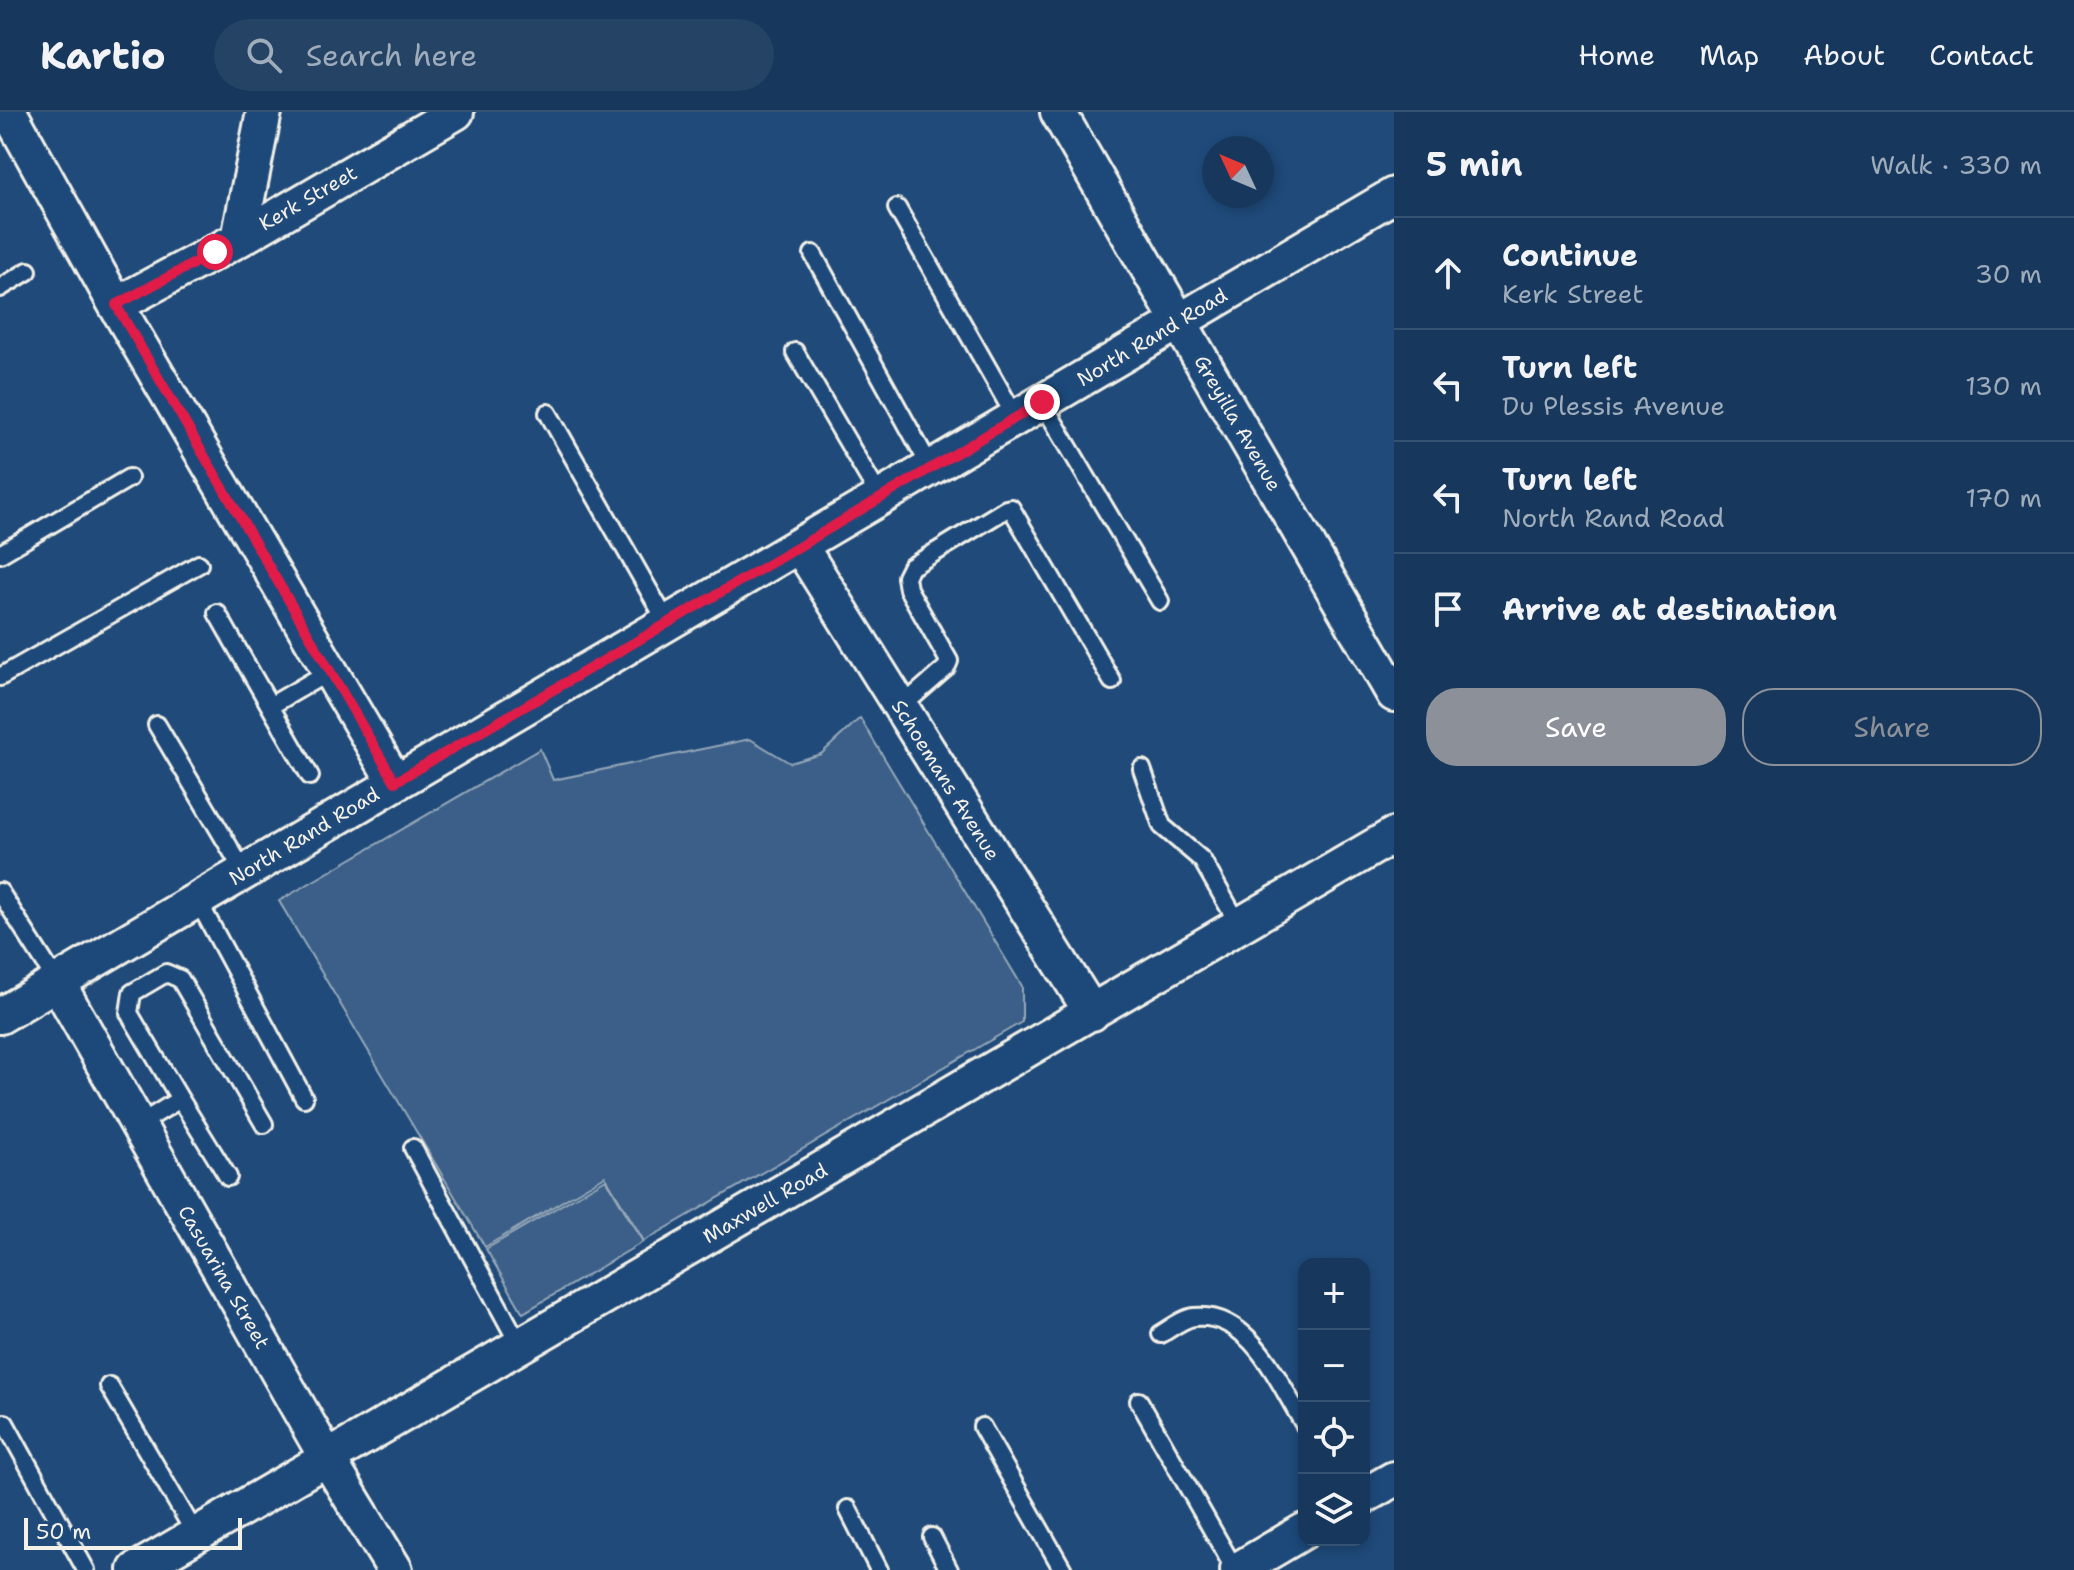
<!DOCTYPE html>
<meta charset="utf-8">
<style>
:root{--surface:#17385c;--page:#244365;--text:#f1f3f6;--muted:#9eacbb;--line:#365272;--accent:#8c9099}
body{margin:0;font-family:"Shantell Sans",sans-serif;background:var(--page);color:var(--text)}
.controls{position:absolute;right:24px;bottom:24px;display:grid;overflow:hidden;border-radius:16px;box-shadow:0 4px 12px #0003}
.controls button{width:72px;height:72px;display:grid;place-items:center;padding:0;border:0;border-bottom:2px solid var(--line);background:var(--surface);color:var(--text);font:40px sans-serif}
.compass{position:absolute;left:1202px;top:24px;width:72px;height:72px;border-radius:50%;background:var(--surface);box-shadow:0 4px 12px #0003;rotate:314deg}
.scale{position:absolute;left:24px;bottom:20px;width:218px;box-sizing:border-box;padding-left:8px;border:4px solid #f4f1e8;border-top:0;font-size:22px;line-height:28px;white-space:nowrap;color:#f4f1e8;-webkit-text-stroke:6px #1f4a7a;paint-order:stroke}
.stop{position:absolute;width:24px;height:24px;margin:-18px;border:6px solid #e11d48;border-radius:50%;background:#fff}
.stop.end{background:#e11d48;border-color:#fff;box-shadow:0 2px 8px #0008}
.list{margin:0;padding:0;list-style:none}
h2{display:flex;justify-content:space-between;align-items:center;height:104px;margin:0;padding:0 32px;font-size:34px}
h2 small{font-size:26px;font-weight:400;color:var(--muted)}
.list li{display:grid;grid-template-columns:52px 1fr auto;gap:24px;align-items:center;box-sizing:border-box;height:112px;padding:0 32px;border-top:2px solid var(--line)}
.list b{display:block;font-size:30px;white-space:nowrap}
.list p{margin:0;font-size:26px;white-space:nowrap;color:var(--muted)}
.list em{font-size:26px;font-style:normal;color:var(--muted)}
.actions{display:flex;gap:16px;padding:24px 32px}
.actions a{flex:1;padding:18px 0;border:2px solid var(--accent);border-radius:32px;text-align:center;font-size:28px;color:var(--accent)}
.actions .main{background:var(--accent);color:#fff}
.icon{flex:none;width:44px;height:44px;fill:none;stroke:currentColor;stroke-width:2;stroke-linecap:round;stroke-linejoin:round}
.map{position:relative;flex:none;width:1394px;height:1458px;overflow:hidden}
header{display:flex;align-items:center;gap:48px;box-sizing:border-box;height:112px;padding:0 40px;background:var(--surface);border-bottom:2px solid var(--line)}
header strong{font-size:38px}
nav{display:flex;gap:44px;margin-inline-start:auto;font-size:28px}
.search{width:560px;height:72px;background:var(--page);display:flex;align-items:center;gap:20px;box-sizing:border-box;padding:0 28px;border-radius:44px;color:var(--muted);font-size:30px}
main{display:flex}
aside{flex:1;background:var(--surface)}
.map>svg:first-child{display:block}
</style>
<header>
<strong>Kartio</strong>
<div class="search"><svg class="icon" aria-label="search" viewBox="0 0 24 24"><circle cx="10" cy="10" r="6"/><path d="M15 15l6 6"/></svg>Search here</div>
<nav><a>Home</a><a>Map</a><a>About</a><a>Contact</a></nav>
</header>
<main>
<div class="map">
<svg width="1394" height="1458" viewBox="0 0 1394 1458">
<rect width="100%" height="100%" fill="#1f4a7a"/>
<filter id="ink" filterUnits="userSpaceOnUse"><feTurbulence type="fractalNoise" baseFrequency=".0125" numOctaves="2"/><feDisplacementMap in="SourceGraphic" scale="16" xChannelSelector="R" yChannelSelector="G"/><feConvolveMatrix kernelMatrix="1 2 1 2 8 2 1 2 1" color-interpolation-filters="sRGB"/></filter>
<g filter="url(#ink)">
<path fill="#3a5f88" stroke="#97a8b8" stroke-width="2" d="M860,606L1022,874V910L644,1129L605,1064L485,1135L279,789L540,637L553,668L750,627L790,651L821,642Z
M606,1067L643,1130L523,1201L486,1137Z"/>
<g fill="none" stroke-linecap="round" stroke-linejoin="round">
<g stroke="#f4f1e8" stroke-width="22">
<path id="service" d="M897,96L1016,306
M813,142L931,356
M0,176L28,159
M795,240L881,387
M1042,290L1160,489
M548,301L668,512
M0,442L129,366
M217,501L270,594L330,559
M0,565L199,452
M270,594L310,664
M901,595L946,556L949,549L908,477L906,465L911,455L1006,397L1011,396L1112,569
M157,613L244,760
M1142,657L1162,714L1202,748L1239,813
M0,780L57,870
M197,787L304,986
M180,987L228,1065
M138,1013L180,987L129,901L132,881L166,861L180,867L264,1012
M413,1036L520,1234
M1161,1222C1171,1216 1184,1206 1194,1205C1251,1199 1279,1272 1304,1312
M109,1274L196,1423
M1139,1289L1235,1458
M5,1311L86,1458
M982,1315L1063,1458
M848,1397L879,1458
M932,1425L949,1458"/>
</g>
<g stroke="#f4f1e8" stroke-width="40">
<path id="minor" d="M9,0L116,193L395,670
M1058,0L1394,582
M239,127L264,0
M116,193L239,127L456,0
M800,434L1092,901
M57,870L327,1346L395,1458
M0,904L1394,83
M1364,1384L1394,1367
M136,1458L1394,723
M1238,1458L1304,1419"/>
</g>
<use href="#service" stroke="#1f4a7a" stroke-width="16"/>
<use href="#minor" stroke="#1f4a7a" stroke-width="34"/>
</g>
</g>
<g fill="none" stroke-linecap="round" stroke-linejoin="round" filter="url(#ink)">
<path stroke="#e11d48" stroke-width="10" d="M215,140L116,193L395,670L800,434L1042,290"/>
</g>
<g text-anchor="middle" stroke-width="7" stroke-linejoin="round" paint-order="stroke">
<g font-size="20" fill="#f4f1e8" stroke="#1f4a7a">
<text transform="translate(308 86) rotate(-30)" y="7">Kerk Street</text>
<text transform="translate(1152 225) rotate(-31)" y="7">North Rand Road</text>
<text transform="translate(1238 311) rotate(60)" y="7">Greyilla Avenue</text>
<text transform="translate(946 668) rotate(58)" y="7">Schoemans Avenue</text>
<text transform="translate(304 724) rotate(-31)" y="7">North Rand Road</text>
<text transform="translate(765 1091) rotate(-30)" y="7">Maxwell Road</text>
<text transform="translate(224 1165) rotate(60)" y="7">Casuarina Street</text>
</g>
</g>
</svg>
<div class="controls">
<button>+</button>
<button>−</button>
<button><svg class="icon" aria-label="locate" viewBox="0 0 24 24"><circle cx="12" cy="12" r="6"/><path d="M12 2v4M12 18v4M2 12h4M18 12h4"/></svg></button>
<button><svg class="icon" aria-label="layers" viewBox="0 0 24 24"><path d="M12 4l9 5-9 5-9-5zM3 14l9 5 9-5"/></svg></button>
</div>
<svg class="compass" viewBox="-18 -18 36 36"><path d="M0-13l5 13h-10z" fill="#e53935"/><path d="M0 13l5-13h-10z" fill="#9eacbb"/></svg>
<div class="scale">50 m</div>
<div class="stop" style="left:215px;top:140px"></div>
<div class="stop end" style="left:1042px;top:290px"></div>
</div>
<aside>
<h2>5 min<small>Walk · 330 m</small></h2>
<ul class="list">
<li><svg class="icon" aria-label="ahead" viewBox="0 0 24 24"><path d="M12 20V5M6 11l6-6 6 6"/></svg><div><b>Continue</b><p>Kerk Street</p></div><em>30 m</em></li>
<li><svg class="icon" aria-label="left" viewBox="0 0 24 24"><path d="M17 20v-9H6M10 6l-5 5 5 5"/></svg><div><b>Turn left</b><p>Du Plessis Avenue</p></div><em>130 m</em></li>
<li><svg class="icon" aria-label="left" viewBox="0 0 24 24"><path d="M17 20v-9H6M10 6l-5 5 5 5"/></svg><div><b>Turn left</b><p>North Rand Road</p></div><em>170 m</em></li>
<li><svg class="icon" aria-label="arrive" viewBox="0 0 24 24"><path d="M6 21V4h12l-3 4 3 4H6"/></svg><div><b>Arrive at destination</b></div></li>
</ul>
<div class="actions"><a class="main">Save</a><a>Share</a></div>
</aside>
</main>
